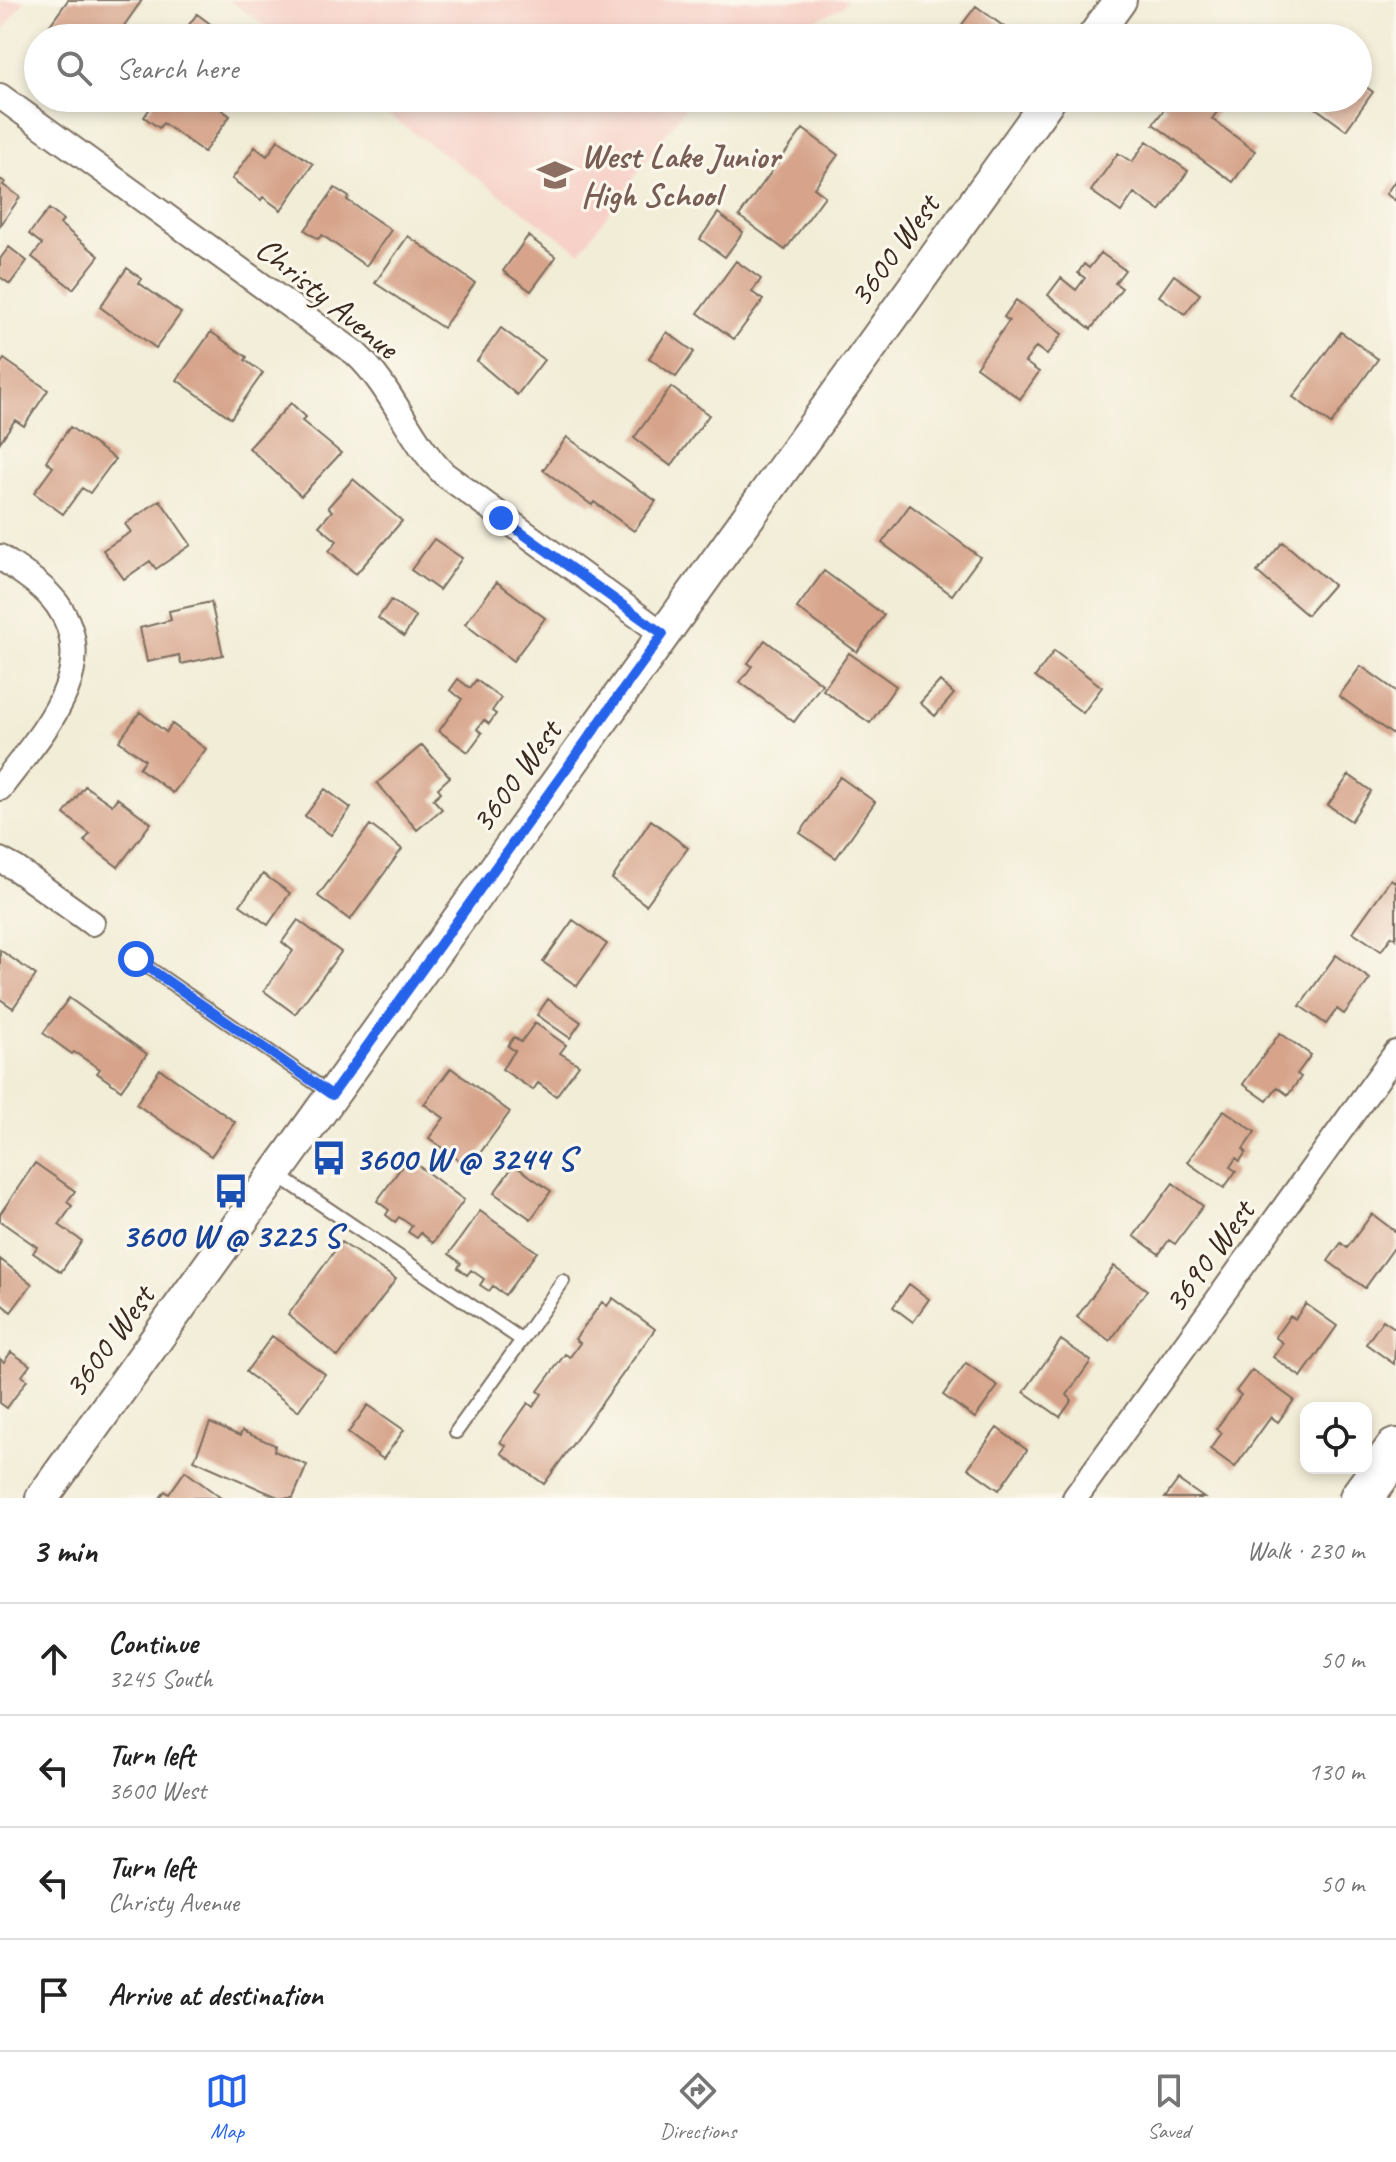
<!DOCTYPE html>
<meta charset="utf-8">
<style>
:root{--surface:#fff;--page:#f2f2f2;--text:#222;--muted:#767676;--line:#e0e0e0;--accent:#2563eb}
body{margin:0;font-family:Caveat,sans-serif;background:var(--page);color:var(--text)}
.controls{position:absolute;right:24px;bottom:24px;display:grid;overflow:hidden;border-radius:16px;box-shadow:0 4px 12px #0003}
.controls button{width:72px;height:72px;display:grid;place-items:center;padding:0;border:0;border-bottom:2px solid var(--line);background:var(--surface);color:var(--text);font:40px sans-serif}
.stop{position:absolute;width:24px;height:24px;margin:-18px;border:6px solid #2563eb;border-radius:50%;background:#fff}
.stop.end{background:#2563eb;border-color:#fff;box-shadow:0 2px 8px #0008}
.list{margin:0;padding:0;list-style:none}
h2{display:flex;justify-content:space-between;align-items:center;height:104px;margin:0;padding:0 32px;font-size:34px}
h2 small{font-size:26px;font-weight:400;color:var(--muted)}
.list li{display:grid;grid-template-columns:52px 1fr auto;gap:24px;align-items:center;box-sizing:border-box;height:112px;padding:0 32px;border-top:2px solid var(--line)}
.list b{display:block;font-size:30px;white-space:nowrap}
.list p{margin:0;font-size:26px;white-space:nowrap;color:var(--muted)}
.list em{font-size:26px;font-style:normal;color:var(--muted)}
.icon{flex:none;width:44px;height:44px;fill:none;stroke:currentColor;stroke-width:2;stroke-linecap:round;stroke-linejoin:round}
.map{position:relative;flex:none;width:1396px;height:1498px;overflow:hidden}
.search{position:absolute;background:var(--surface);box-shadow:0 4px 12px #0003;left:24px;right:24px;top:24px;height:88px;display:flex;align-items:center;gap:20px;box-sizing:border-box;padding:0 28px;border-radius:44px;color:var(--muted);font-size:30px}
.sheet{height:552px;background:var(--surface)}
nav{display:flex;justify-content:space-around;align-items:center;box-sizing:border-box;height:112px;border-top:2px solid var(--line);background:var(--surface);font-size:22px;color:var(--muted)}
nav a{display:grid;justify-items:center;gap:4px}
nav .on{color:var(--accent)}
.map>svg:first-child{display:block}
</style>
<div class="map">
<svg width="1396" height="1498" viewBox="0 0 1396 1498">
<rect width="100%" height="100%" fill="#fbf7ec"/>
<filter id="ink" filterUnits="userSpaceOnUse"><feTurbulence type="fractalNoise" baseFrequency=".0125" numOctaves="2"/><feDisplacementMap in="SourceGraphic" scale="16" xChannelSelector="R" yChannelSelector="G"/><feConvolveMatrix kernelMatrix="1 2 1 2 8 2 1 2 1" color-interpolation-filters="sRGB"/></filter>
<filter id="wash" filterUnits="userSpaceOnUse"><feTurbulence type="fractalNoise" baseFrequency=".006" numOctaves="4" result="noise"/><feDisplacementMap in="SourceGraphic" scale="32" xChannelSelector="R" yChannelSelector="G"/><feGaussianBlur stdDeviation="1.8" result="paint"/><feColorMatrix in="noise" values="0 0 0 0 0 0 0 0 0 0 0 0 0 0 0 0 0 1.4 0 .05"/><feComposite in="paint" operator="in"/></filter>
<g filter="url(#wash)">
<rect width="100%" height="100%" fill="#f2edd7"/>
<path fill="#f7d1c8" d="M0,0H25L0,35Z
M229,0H847L842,7L779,38H282Z
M365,98H692L580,252Z"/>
<g id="blocks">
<path fill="#d7a48b" d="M68,0H142L123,27L138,38H44L42,36Z
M976,6L1007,29L1000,38H952Z
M197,14L221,32L216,38L180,37Z
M1358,81L1373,92L1346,130L1302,98H1358Z
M157,98H218L214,104L230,116L204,152L163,123L159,128L144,117Z
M1163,98H1227L1212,119L1255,151L1233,182L1153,124L1166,107L1160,102Z
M803,129L838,155L814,188L825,196L785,250L739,216Z
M278,140L313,164L281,210L263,197L261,200L232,179L255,147L267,156Z
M1147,141L1188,171L1160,211L1134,193L1121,212L1091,191L1118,153L1132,162Z
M0,179L5,182L3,185L20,197L0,226Z
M1396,179V201L1386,194Z
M335,188L349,197L347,200L391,230L366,266L322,235L318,239L305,230Z
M49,209L63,220L60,224L99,256L73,289L32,257L42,244L29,234Z
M718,213L743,232L725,257L700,239Z
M408,236L475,283L443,328L375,283Z
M528,236L556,257L531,291L503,271Z
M9,247L27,261L10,284L0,277V259Z
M1101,253L1125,270L1115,283L1122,288L1091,329L1048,295L1061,278L1076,290L1085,278L1078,273L1084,264L1089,268Z
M736,261L761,279L752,292L763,300L734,339L698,313Z
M127,268L142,279L139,283L181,313L156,348L100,307Z
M1174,275L1200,294L1185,314L1159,296Z
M1016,300L1062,334L1047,355L1036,347L1025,362L1039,372L1020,399L976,367L1009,321L1004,317Z
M501,328L544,360L517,395L477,361Z
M211,332L247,357L245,360L263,373L231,418L177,380Z
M667,332L694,352L676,377L649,358Z
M1341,332L1378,359L1331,424L1293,397Z
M4,359L48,390L24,426L15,420L0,442V365Z
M671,387L709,415L671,466L634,438Z
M291,403L306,417L302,421L341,453L301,496L249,448Z
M70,427L115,459L90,493L82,488L63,514L34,493L53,467L46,461Z
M567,437L656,501L634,531L594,502L592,505L543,470Z
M353,479L402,521L356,574L329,551L337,541L319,526L332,511L328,507Z
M160,500L191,545L156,569L150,561L124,579L103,550L131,532L125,524Z
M910,505L980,557L952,595L882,543Z
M434,539L462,558L439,590L411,570Z
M1283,542L1333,585L1307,615L1257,572Z
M824,571L884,615L857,652L797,608Z
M497,582L545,618L513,661L465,624Z
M391,600L416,617L404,636L378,618Z
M211,602L223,655L181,664L179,655L147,662L140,628L171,620L169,611Z
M765,640L822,684L794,722L740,682L752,666L748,663Z
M1054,651L1102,687L1083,713L1035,677Z
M849,653L896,686L870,723L823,690Z
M1361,666L1396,691V737L1339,696Z
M458,679L470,688L476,680L501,698L492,711L496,714L489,724L484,720L477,729L482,733L468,752L439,731L462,699L450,690Z
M940,681L954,694L935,716L920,703Z
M140,712L166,732L172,724L206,749L173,793L139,768L145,760L119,741Z
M422,745L450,777L438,788L441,792L433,799L442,809L417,830L377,783Z
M1349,775L1371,791L1351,821L1328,805Z
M840,777L875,802L836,858L800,833Z
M85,786L112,805L117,798L151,823L118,867L84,841L90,834L64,814Z
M325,789L351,808L331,835L305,816Z
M651,820L688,848L646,905L612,879Z
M370,825L402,849L350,920L318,896Z
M263,874L290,893L268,925L240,905Z
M1391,879L1396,883V939L1392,936L1381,951L1353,932Z
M298,920L341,952L295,1014L264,991L293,951L282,942Z
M573,920L607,944L577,986L543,962Z
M0,950L36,975L13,1008L0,999Z
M1336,955L1370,979L1344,1014L1337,1009L1326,1024L1300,1006Z
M69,998L147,1054L121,1090L97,1073L100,1069L74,1052L72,1054L43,1033Z
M548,999L581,1022L570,1038L537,1015Z
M535,1023L566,1045L560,1053L579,1065L556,1096L538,1083L533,1090L502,1069L515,1051L508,1046L514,1037L521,1042Z
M1280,1033L1311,1055L1297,1074L1301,1077L1288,1095L1277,1087L1267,1101L1243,1084Z
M451,1068L510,1112L469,1168L429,1138L444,1118L424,1104Z
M160,1069L235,1122L211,1156L136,1104Z
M1224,1110L1255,1132L1243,1149L1246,1152L1240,1161L1236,1158L1230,1167L1236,1171L1224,1188L1187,1162Z
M408,1158L464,1200L433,1243L421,1233L417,1238L408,1232L412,1226L399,1217L395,1222L386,1215L389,1210L377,1201Z
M35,1163L75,1191L67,1202L72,1206L59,1225L82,1241L61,1272L33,1253L37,1247L0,1221V1214Z
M514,1165L551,1191L531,1219L494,1193Z
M1173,1183L1203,1206L1175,1244L1169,1240L1159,1254L1134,1236Z
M480,1211L537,1252L505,1295L493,1286L489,1291L480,1285L484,1279L471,1270L467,1275L458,1268L461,1263L449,1254Z
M1372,1214L1396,1232V1245L1365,1288L1328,1261L1341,1243L1347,1248Z
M341,1242L396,1279L338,1357L288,1315Z
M0,1259L32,1284L11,1312L0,1303Z
M1114,1266L1147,1290L1110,1341L1077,1317Z
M909,1284L929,1299L913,1322L893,1307Z
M613,1298L655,1329L544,1484L501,1453L506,1446L500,1442L528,1403L533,1407L542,1394L538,1391L565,1354L570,1357L580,1343L575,1339L602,1302L607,1306Z
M1306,1304L1337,1326L1301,1377L1273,1357L1283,1343L1275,1337L1290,1316L1295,1319Z
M1383,1320L1396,1329L1394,1364L1366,1344Z
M272,1336L325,1374L298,1411L246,1372Z
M1061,1340L1091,1361L1067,1395L1072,1400L1060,1417L1024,1392Z
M11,1352L30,1365L22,1376L27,1380L7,1408L0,1403V1359L4,1362Z
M966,1363L998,1386L975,1418L943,1395Z
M1252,1370L1294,1400L1278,1422L1271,1417L1235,1467L1210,1449L1222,1433L1216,1429L1241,1395L1236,1391Z
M368,1405L404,1430L383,1459L348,1433Z
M210,1423L240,1436L242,1431L275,1445L274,1451L307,1465L293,1498H280L194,1460Z
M997,1428L1027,1450L999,1490L968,1468Z
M185,1471L221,1498H160L165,1491L169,1494Z
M1178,1480L1204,1498H1165Z"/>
</g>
</g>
<g filter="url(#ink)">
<use href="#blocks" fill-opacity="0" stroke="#7b6e5f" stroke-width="2"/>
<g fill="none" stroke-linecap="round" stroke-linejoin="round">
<g stroke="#7b6e5f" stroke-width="16">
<path id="lane" d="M136,959L331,1094
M278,1175L522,1340L456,1432
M522,1340L563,1281"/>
</g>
<g stroke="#7b6e5f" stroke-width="28">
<path id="street" d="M0,96L355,353C393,388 408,438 444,474L663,634
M0,557C20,571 42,584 57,604C105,670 38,737 0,788
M0,860L15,868L92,923
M1075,1498L1396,1053"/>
</g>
<g stroke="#7b6e5f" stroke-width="36">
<path id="secondary" d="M1093,38L1120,0
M42,1498L1050,98"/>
</g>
<g stroke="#7b6e5f" stroke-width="46">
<path id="highway" d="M1361,1498L1396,1450"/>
</g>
<use href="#lane" stroke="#fff" stroke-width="12"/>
<use href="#street" stroke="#fff" stroke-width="24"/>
<use href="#secondary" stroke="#fff" stroke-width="32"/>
<use href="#highway" stroke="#fff" stroke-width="42"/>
</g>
</g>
<g fill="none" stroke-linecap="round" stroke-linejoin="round" filter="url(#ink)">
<path stroke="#2563eb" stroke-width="10" d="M136,959L332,1095L663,634L501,518"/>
</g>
<defs>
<g id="school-bare" transform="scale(2.76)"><path d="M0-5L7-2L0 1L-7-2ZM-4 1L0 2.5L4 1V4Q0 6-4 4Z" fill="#8d6e63" stroke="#fbf7ec" stroke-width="2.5" paint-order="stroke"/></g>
<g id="bus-bare" transform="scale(2.76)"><path d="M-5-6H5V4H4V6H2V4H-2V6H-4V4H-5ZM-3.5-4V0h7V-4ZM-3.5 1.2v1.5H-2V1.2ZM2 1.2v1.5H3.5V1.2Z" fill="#1a4fb4" stroke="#fbf7ec" stroke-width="2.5" paint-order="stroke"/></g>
</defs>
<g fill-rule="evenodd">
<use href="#school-bare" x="555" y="175"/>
<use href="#bus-bare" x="329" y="1158"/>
<use href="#bus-bare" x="231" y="1191"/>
</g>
<g text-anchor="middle" stroke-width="6" stroke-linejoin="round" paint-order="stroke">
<g font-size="34" font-weight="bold" fill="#785e54" stroke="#fbf7ec" text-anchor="start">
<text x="581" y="167">West Lake Junior<tspan x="581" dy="39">High School</tspan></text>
</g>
<g font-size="34" fill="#3b2a1e" stroke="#fbf7ec">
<text transform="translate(893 250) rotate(-54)" y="12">3600 West</text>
<text transform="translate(328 297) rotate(39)" y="12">Christy Avenue</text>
<text transform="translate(515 776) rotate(-54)" y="12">3600 West</text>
<text transform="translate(1208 1256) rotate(-54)" y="12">3690 West</text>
<text transform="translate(108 1341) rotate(-54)" y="12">3600 West</text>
</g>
<g font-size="34" font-weight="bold" fill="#164399" stroke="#fbf7ec" text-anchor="start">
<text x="355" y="1170">3600 W @ 3244 S</text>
<text x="231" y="1247" text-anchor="middle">3600 W @ 3225 S</text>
</g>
</g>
</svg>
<div class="controls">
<button><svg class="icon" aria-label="locate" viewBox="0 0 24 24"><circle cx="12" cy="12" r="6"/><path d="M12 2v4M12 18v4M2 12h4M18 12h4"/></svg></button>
</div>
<div class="stop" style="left:136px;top:959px"></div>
<div class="stop end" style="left:501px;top:518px"></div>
<div class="search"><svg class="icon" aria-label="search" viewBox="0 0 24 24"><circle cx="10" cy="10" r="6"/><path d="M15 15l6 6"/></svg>Search here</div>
</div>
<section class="sheet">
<h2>3 min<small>Walk · 230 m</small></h2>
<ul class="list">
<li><svg class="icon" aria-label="ahead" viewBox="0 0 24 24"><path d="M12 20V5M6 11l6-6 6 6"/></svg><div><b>Continue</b><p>3245 South</p></div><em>50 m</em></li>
<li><svg class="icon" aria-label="left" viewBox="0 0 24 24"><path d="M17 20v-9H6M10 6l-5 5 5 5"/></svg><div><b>Turn left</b><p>3600 West</p></div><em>130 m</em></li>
<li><svg class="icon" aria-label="left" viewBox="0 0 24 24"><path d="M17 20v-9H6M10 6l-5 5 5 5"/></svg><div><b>Turn left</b><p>Christy Avenue</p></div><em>50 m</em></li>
<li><svg class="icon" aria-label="arrive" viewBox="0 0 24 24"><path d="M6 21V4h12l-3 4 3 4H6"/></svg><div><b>Arrive at destination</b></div></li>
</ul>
</section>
<nav>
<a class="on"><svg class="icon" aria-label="map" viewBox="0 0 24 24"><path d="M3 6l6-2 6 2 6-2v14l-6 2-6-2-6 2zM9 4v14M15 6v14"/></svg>Map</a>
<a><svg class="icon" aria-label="directions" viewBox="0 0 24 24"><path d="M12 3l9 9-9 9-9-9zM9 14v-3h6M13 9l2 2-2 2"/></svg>Directions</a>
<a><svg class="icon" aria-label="saved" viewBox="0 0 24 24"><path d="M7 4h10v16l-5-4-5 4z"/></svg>Saved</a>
</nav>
